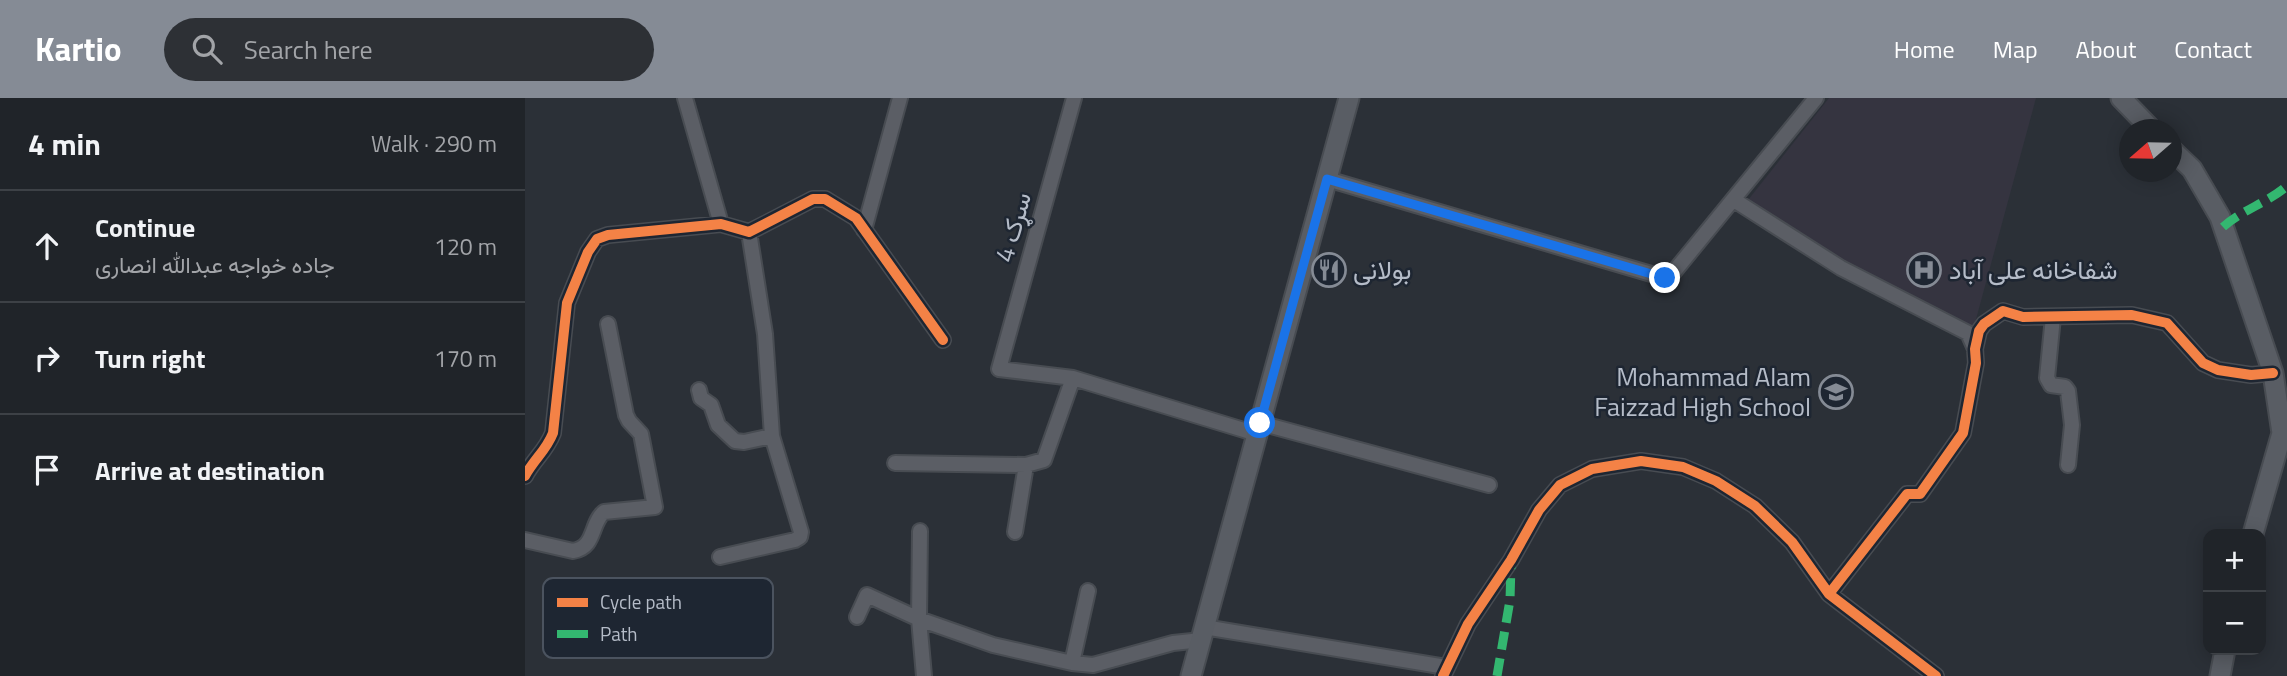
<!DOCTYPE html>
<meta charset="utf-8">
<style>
:root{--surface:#202429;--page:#2d3035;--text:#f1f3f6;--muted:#a2a4a8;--line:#3d4146;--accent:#858b95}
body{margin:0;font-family:"Titillium Web",Vazirmatn,sans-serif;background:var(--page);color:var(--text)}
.controls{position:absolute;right:21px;bottom:21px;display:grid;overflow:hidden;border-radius:14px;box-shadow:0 4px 18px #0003}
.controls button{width:63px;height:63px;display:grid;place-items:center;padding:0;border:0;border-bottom:2px solid var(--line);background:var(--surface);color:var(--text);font:35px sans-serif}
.compass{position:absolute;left:1594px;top:21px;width:63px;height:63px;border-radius:50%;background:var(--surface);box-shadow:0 4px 18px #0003;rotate:250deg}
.stop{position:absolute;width:21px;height:21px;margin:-16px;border:5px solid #1a73e8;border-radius:50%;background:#fff}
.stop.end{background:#1a73e8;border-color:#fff;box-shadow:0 2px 7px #0008}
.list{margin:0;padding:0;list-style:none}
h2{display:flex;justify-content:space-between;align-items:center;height:91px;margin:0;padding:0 28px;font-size:30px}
h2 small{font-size:23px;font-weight:400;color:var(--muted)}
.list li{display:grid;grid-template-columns:46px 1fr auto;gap:21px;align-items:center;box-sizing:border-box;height:112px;padding:0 28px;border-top:2px solid var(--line)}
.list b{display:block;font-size:26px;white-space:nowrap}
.list p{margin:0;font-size:23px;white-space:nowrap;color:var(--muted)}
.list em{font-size:23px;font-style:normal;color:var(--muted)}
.icon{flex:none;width:38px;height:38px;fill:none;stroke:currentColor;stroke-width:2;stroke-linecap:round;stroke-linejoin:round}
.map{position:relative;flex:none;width:1762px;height:578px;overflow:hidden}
header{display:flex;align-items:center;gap:42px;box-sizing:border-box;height:98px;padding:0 35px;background:var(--accent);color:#fff}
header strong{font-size:33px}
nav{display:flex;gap:38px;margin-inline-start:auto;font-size:24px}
.search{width:490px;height:63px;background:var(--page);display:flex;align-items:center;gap:18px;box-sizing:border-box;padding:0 24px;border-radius:38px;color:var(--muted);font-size:26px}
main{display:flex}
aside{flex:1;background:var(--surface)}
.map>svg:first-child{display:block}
</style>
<header>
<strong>Kartio</strong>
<div class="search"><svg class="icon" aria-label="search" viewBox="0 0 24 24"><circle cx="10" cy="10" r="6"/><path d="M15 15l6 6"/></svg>Search here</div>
<nav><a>Home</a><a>Map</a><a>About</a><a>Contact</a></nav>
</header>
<main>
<aside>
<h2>4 min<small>Walk · 290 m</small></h2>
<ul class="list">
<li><svg class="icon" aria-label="ahead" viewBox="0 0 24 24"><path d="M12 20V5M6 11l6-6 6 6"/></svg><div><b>Continue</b><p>جاده خواجه عبدالله انصاری</p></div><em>120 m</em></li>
<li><svg class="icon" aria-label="right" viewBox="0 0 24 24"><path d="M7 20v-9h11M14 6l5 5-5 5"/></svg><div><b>Turn right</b></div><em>170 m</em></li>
<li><svg class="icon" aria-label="arrive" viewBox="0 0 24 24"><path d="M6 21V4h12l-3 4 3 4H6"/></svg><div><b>Arrive at destination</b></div></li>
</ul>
</aside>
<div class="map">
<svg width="1762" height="578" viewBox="0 0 1762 578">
<rect width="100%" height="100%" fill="#2b3037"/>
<path fill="#353440" d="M1304,0H1511L1447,236L1219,107Z"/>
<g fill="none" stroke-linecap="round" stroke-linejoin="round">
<g stroke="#484c52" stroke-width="18">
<path id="street" d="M160,0L196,126
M549,0L474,271L548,280L732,336
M802,81L1140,180L1148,175L1291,0
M1209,102L1316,170L1443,235L1450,251
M339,132L375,0
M1528,219L1522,280L1526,287L1540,289L1543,293L1547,327L1543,367
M174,292L176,300L186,307L193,327L210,343L219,344L247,338
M735,325L964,387
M370,365L501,367L519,362L548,280
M0,378C9,361 21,353 28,335L42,205L63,154L72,141L83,137L196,126L224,134L288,101H300L331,120L418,242
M395,433L394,521L399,578
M490,434L501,367
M0,442L48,453C71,449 65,426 79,414L130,409L116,336L104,323L101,317L83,226
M195,459L270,442L275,439L276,434L247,338L240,236L224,134
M1304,496L1382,396H1395L1438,335L1451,265L1450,251L1454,233L1459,226L1478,213L1498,219L1607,217L1642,225L1678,265L1693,272L1726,277L1748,275
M332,519L342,497L394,521L468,547L547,565L568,567L648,545L677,542
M679,529L921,569
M547,565L563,493
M918,578L943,526L986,462L1014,412L1035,387L1067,371L1116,363L1158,369L1191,383L1230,408L1267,444L1304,496L1411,578"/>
</g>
<g stroke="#484c52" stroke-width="23">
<path id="secondary" d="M1596,0L1627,32
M1646,51L1667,71L1695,119L1748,275L1757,335L1728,436
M666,578L824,0
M1695,578L1700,552"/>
</g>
<use href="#street" stroke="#5b5e65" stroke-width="14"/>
<use href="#secondary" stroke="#595d64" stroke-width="19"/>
<path stroke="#33b770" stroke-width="9" stroke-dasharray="18 9" stroke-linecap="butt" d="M1698,129C1717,112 1742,105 1762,88
M972,578L985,502L986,467"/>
<g stroke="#1e2632" stroke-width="15">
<path id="cycleway" d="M0,378C9,361 21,353 28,335L42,205L63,154L72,141L83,137L196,126L224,134L288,101H300L331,120L418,242
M1304,496L1382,396H1395L1438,335L1451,265L1450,251L1454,233L1459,226L1478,213L1498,219L1607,217L1642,225L1678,265L1693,272L1726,277L1748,275
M918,578L943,526L986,462L1014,412L1035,387L1067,371L1116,363L1158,369L1191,383L1230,408L1267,444L1304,496L1411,578"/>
</g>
<use href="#cycleway" stroke="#f48246" stroke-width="10"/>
</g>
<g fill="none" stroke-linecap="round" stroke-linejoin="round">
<path stroke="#1a73e8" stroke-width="9" d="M735,325L802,81L1140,180"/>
</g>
<defs>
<g id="restaurant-ring" transform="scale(1.75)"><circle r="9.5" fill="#1e2632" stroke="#858b95" stroke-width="1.5"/><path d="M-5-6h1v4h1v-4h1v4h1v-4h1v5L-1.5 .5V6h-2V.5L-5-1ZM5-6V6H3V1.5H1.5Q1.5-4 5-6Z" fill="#858b95"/></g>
<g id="hospital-ring" transform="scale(1.75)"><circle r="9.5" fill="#1e2632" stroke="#858b95" stroke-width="1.5"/><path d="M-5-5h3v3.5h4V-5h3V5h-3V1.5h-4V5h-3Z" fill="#858b95"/></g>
<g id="school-ring" transform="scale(1.75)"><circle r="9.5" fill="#1e2632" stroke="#858b95" stroke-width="1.5"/><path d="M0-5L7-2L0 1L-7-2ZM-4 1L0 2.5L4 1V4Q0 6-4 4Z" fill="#858b95"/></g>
</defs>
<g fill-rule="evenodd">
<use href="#restaurant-ring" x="804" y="172"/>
<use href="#hospital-ring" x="1399" y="172"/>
<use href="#school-ring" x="1311" y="294"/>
</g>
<g text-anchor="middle" stroke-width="5" stroke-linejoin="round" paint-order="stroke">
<g font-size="26" fill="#b5bcc8" stroke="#1e2632">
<text transform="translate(488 129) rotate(-74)" y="9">سړک 4</text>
</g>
<g font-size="26" fill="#b5bcc8" stroke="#1e2632" text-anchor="start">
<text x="828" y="181">بولانی</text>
<text x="1424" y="181">شفاخانه علی آباد</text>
<text x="1286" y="288" text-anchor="end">Mohammad Alam<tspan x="1286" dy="30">Faizzad High School</tspan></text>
</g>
</g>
<rect x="18" y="480" width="230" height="80" rx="10" fill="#1e2632" stroke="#4b535f" stroke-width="2"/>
<rect x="32" y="500" width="31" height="9" fill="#f48246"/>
<rect x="32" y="532" width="31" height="8" fill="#33b770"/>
<g font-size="19" fill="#b5bcc8">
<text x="75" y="511">Cycle path</text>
<text x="75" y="543">Path</text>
</g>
</svg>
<div class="controls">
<button>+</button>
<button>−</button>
</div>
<svg class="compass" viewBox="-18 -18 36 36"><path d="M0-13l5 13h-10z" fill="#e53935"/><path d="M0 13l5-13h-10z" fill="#a2a4a8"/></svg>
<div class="stop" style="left:735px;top:325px"></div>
<div class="stop end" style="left:1140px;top:180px"></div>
</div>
</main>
